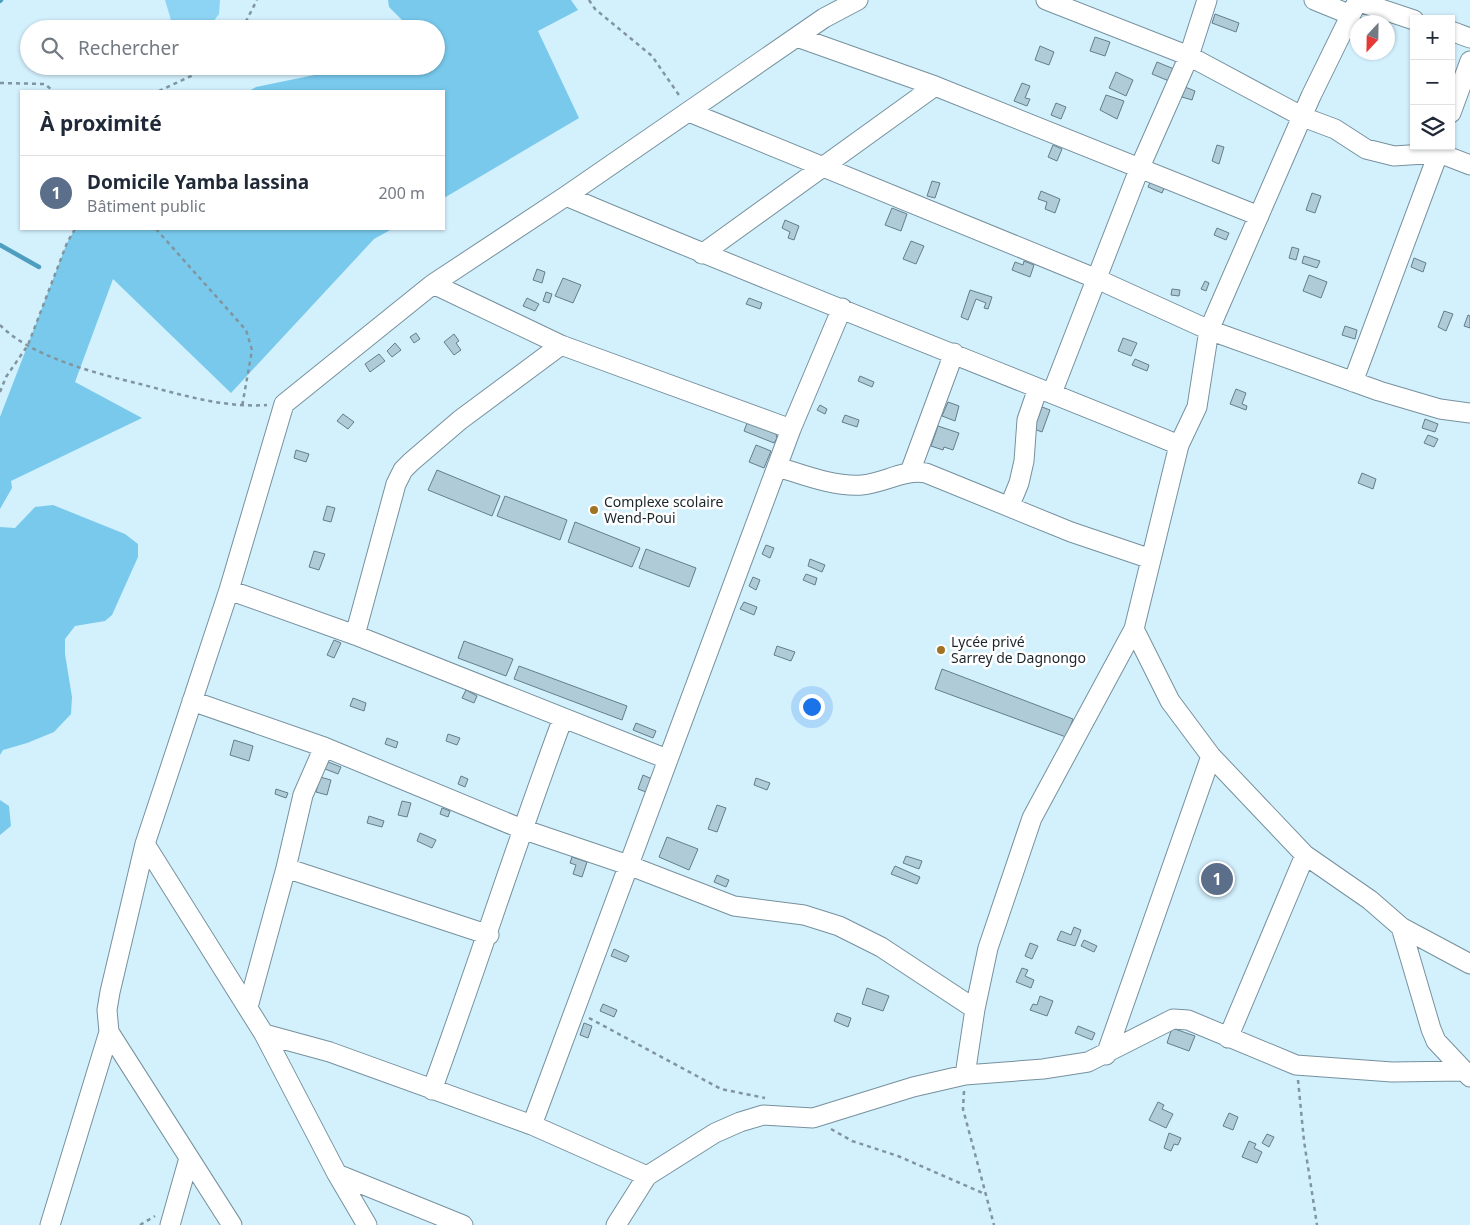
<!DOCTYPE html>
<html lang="fr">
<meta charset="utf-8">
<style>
:root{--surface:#fff;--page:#f2f2f3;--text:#1f2937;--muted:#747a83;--line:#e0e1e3;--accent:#d93025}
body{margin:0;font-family:"Noto Sans",sans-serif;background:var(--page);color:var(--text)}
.controls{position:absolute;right:15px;top:15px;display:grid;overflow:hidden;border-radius:0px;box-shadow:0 1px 4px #0004}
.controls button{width:45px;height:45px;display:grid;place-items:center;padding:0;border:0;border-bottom:1px solid var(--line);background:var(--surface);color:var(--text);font:25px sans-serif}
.compass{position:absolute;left:1350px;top:15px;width:45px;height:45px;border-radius:50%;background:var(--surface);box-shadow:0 1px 4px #0004;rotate:202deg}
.you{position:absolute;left:811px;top:706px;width:18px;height:18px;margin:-12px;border:4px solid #fff;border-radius:50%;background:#1a73e8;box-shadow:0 0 0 8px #1a73e833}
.badge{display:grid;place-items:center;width:32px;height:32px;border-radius:50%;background:var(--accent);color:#fff;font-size:16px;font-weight:700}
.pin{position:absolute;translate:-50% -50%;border:2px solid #fff;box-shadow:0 1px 5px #0006}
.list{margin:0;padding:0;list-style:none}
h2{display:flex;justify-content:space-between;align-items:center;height:65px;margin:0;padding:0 20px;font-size:21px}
h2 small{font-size:16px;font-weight:400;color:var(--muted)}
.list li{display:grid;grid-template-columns:32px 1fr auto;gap:15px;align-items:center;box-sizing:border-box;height:75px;padding:0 20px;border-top:1px solid var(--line)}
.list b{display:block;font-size:19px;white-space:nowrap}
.list p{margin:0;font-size:16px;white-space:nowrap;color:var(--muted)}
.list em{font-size:16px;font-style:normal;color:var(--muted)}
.icon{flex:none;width:28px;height:28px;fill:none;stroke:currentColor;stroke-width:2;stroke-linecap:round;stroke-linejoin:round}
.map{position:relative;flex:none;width:1470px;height:1225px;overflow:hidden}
.search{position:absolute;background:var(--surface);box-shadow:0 1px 4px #0004;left:20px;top:20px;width:425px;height:55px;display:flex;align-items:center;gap:12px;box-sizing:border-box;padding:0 18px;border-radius:28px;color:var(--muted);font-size:19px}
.panel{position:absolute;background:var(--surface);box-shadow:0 1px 4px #0004;left:20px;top:90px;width:425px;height:140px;border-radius:0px}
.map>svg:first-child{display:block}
</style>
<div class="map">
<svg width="1470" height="1225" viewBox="0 0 1470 1225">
<rect width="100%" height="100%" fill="#d3f0fd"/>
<path fill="#8dd4f4" d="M165,0H220L219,14L210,26L171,20Z"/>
<path fill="#78c9ec" d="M388,0H571L578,10L538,31L579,118L444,198V91H249L256,87L358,66H436V29H411L389,7Z
M75,229H392L374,239L231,393L113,279L75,382L142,418L11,481L12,488L0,509V417L67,243Z
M53,505L125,534L138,544V557L112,615L105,621L75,626L65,639V654L72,697L71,714L54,732L27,743L3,750L0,755V527L15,528L35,507Z
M0,800L9,806L11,826L0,835Z"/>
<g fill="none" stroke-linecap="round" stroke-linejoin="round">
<path stroke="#4e9ec0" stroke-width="4.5" d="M0,1L1,0
M0,245L39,267"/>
</g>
<path fill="#afcbd8" stroke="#647e8a" d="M1215,14L1239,23L1236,32L1212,23Z
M1095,37L1110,42L1105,56L1090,51Z
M1040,46L1054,52L1049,65L1035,60Z
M1157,62L1174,69L1169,81L1152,74Z
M1116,72L1133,80L1126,96L1109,88Z
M1022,83L1030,86L1025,98L1030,99L1027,106L1014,101Z
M1185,87L1195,91L1192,100L1182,97Z
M1106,95L1124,101L1117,119L1100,110Z
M1056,103L1066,107L1061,119L1051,115Z
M1053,145L1062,149L1057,161L1048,157Z
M1217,145L1224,147L1219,164L1212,161Z
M1152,178L1166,184L1162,193L1148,187Z
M932,181L940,183L935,198L927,196Z
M1041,191L1060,199L1055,213L1045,209L1047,202L1038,199Z
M1312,193L1321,196L1315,213L1306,210Z
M892,208L907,214L901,231L885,225Z
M785,220L799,226L794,240L788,238L790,232L782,228Z
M1217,228L1229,233L1226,240L1214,235Z
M911,241L924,246L916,264L903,259Z
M1292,247L1299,249L1296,260L1289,258Z
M1304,256L1320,261L1317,268L1302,263Z
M1414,258L1426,263L1423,272L1411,267Z
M1024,261L1034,265L1030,277L1012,270L1015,262L1023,265Z
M537,269L545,272L542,283L533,280Z
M1309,275L1327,282L1321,298L1303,291Z
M563,278L581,285L573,303L555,296Z
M1205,281L1209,283L1206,291L1201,289Z
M1172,289L1180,290L1179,296L1171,295Z
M970,290L992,297L988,309L984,308L986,303L976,299L968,320L961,317Z
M546,292L552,294L549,303L543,301Z
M527,298L539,304L535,311L523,306Z
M749,298L762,303L760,309L746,304Z
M1444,311L1453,314L1446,331L1438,327Z
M1468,315L1470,316V328L1464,326Z
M1345,326L1357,330L1355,339L1342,335Z
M416,333L420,339L414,343L410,337Z
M454,334L459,341L456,343L461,350L454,355L444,342Z
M1123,338L1137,343L1131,356L1118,351Z
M395,343L401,350L392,357L387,351Z
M379,354L385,361L370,372L365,364Z
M1135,359L1149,365L1147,371L1132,365Z
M860,376L874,382L872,387L858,381Z
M1236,389L1246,393L1242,404L1247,406L1246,410L1230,404Z
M948,402L959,406L955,421L942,416Z
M820,405L827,409L825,414L817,410Z
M1042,407L1050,410L1042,432L1034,429Z
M343,414L354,422L348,429L337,421Z
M845,415L859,420L857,427L842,422Z
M1425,419L1438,424L1435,432L1422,428Z
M747,423L776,434L777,438L774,443L744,431Z
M938,426L959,433L953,450L944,447L943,450L931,446Z
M1428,435L1438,439L1434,447L1424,443Z
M756,445L771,451L764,468L749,462Z
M296,450L309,454L306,462L294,458Z
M437,470L500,496L492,516L428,490Z
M1362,473L1376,479L1373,489L1358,483Z
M505,496L567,520L560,540L497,516Z
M327,506L335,508L331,522L323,520Z
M575,522L640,548L632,567L568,542Z
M766,545L774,548L770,558L762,554Z
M646,549L696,568L689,587L639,568Z
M314,551L325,554L319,570L309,567Z
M810,559L825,565L822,572L808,566Z
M806,574L817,578L815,585L803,580Z
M753,577L760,580L756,590L749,586Z
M744,602L757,607L754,615L740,609Z
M334,640L341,643L334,658L327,655Z
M464,641L513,659L506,676L458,658Z
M777,646L795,652L791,661L774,655Z
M519,666L627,706L622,720L514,679Z
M942,669L1073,719L1066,737L935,689Z
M466,690L477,696L474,703L462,698Z
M353,698L366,703L364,711L350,706Z
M636,723L656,731L653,738L633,730Z
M448,734L460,738L457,745L446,741Z
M387,738L398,742L396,748L385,744Z
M234,740L253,746L249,761L230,755Z
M323,760L341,767L338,774L320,767Z
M643,775L652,779L646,792L638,789Z
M461,776L468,779L465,787L458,784Z
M320,777L331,780L327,795L316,792Z
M756,778L770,783L767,790L754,785Z
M276,789L288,793L286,798L275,794Z
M402,801L411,803L407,817L398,815Z
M717,805L726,808L717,832L708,829Z
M442,808L450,811L448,817L440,814Z
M369,816L384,821L382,827L367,823Z
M420,833L436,840L432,848L417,841Z
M667,837L698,849L689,870L659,857Z
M906,856L922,861L919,869L903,863Z
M572,857L587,862L582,877L573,874L576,865L570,863Z
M895,866L920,877L917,884L891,874Z
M717,875L729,880L726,887L714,882Z
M1074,927L1081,930L1075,946L1057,940L1061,931L1071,935Z
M1084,940L1097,946L1094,952L1081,946Z
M1030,943L1038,946L1032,959L1025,956Z
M614,949L629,956L626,962L611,956Z
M1022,968L1028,970L1025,976L1034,980L1031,988L1016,982Z
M867,988L889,996L883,1011L862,1004Z
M1040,996L1053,1001L1047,1016L1030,1010L1033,1004L1037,1005Z
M603,1004L617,1010L614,1017L600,1011Z
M837,1013L851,1018L848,1027L834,1021Z
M584,1023L592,1026L588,1038L580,1035Z
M1078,1026L1095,1033L1092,1040L1075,1033Z
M1172,1028L1195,1036L1189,1051L1167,1043Z
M1158,1102L1164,1105L1162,1109L1173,1114L1166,1128L1149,1120Z
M1229,1113L1238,1117L1233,1130L1223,1126Z
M1169,1133L1181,1138L1178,1145L1174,1144L1171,1151L1164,1148Z
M1267,1134L1274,1137L1269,1147L1262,1143Z
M1249,1141L1256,1144L1254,1148L1262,1152L1257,1163L1242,1157Z"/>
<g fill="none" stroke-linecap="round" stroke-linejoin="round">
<g stroke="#76919d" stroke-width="21">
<path id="minor" d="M1046,0L1189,56L1303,117L1335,129L1366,149L1394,156L1439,153L1470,165
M1314,0L1351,15
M1358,0L1311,96L1209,330L1197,407L1179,445L1134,629L1170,701L1211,756L1305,855L1370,900L1401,927L1431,1029L1436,1041L1470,1077
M1357,1L1414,20
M1451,31L1470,38
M797,37L935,86L1259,216
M689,112L1097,279L1209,330L1379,391L1440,409L1470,413
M1451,113L1470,61
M566,196C769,282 975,362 1179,445
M702,254L935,86
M433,284L561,345L791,429
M1353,382L1441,146
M1052,393L1140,167L1189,56L1207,0
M778,467C804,475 834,487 862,485C884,483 904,469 926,473L1071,532L1151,559
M910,472L954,353
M1010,505L1019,483L1024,461L1027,420L1038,388
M229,590L355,635L667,759
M355,635L396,484L403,470L411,462L460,420L561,345
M192,701L324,747L522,829L628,865L734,906L804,915L839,926L881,947L975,1009
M145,844L264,1034L337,1174L367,1225
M286,868L489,935
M1401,927L1470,964
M248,1007L286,868L303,795L324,747
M109,1032L232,1225
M264,1034L330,1052L532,1125L647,1176
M1228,1038L1305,855
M1106,1055L1211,756
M965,1075L975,1009L988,948L1032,818L1134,629
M432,1090C477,967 517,841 563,718
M532,1125L791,429L842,308
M337,1174L463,1225
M50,1225L109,1032L107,1010L110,992L145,844L229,590L284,404L433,284L566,196L824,18L858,0
M170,1225L189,1158
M616,1225L647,1176L715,1133L740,1122L763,1115L813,1118L913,1087L965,1075L1043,1069L1088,1062L1173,1019L1188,1020L1296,1065L1392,1072L1463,1071"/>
</g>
<path stroke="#81959e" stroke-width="2.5" stroke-dasharray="4 4" stroke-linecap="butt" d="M589,0L595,9L652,56L681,98
M242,29L257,0
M0,83L45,84L53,91
M159,91L204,70L208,66
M156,229L246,330L252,350L242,407
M0,325C31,357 98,374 140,384C183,395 223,408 267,405
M0,392L6,377L28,345L67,243L75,229
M589,1018L721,1089L765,1098
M1298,1080L1304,1141L1317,1225
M964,1091L963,1109L994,1225
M831,1129L852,1141L898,1156L985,1194
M140,1225L155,1216"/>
<use href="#minor" stroke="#fff" stroke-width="19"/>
</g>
<g fill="#9f7323" stroke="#fff" stroke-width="2">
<circle cx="594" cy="510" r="5"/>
<circle cx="941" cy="650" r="5"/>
</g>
<g text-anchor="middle" stroke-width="5" stroke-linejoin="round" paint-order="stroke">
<g font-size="14" fill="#1b262a" stroke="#fff" text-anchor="start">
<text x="604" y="507">Complexe scolaire<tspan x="604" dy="16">Wend-Poui</tspan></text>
<text x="951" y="647">Lycée privé<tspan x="951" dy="16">Sarrey de Dagnongo</tspan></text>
</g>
</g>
</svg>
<div class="controls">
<button>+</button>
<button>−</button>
<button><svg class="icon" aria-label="layers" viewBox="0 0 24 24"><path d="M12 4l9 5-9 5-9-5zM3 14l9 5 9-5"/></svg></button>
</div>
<svg class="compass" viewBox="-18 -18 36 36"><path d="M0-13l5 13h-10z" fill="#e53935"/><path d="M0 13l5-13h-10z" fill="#747a83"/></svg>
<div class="you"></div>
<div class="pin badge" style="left:1217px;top:879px;background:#5c6f8a">1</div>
<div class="search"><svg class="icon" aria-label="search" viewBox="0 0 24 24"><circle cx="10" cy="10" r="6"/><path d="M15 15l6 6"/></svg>Rechercher</div>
<section class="panel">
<h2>À proximité<small></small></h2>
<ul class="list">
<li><span class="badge" style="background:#5c6f8a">1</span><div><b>Domicile Yamba lassina</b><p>Bâtiment public</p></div><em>200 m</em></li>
</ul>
</section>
</div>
